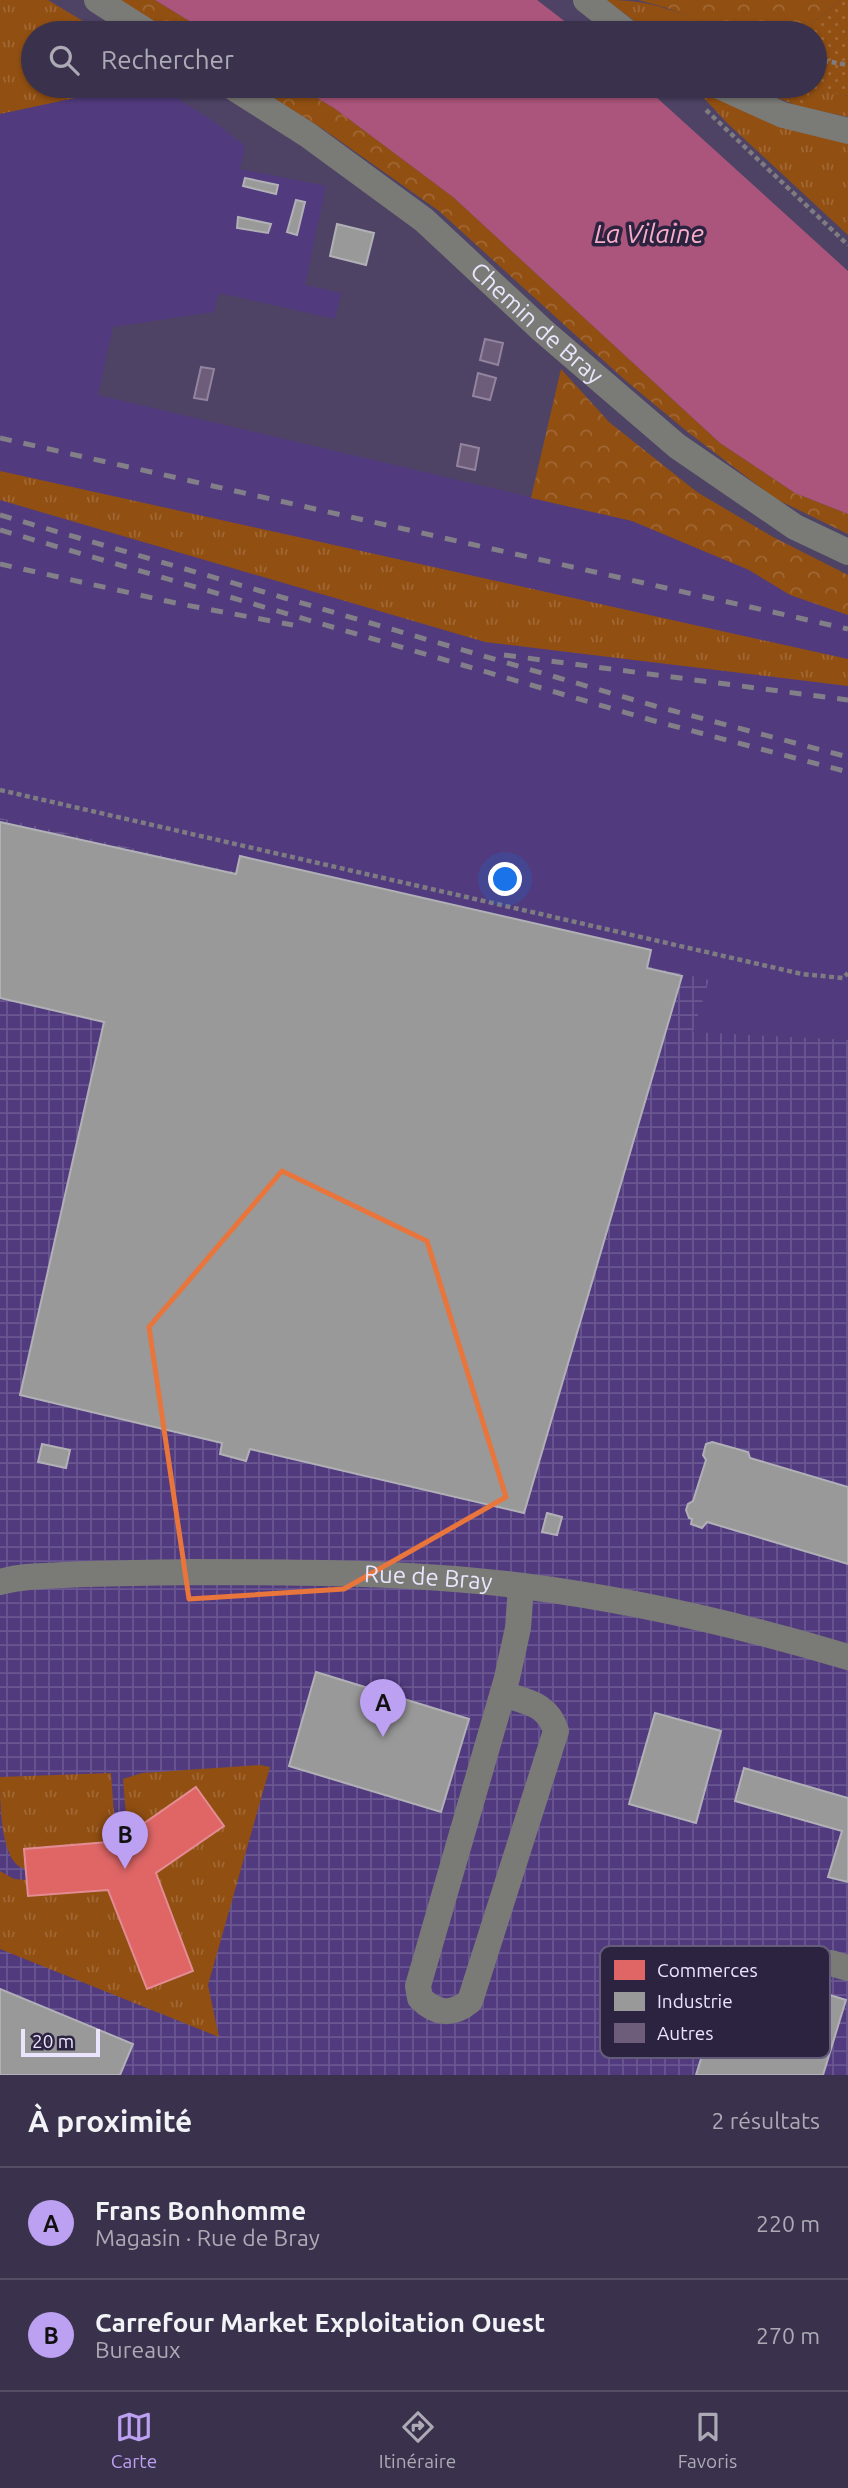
<!DOCTYPE html>
<html lang="fr">
<meta charset="utf-8">
<style>
:root{--surface:#3a324c;--page:#413a53;--text:#f1f3f6;--muted:#abaab5;--line:#544d64;--accent:#bca0f2}
body{margin:0;font-family:Ubuntu,sans-serif;background:var(--page);color:var(--text)}
.scale{position:absolute;left:21px;bottom:18px;width:79px;box-sizing:border-box;padding-left:7px;border:4px solid #eae5fd;border-top:0;font-size:19px;line-height:24px;white-space:nowrap;color:#eae5fd;-webkit-text-stroke:5px #2b2340;paint-order:stroke}
.you{position:absolute;left:506px;top:880px;width:24px;height:24px;margin:-18px;border:5px solid #fff;border-radius:50%;background:#1a73e8;box-shadow:0 0 0 10px #1a73e833}
.badge{display:grid;place-items:center;width:46px;height:46px;border-radius:50%;background:var(--accent);color:#111;font-size:23px;font-weight:700}
.pin{position:absolute;translate:-50% -58px;filter:drop-shadow(0 2px 4px #0008)}
.pin::after{content:'';position:absolute;top:37px;width:24px;height:21px;background:inherit;clip-path:polygon(0 0,100% 0,50% 100%)}
.list{margin:0;padding:0;list-style:none}
h2{display:flex;justify-content:space-between;align-items:center;height:91px;margin:0;padding:0 28px;font-size:30px}
h2 small{font-size:23px;font-weight:400;color:var(--muted)}
.list li{display:grid;grid-template-columns:46px 1fr auto;gap:21px;align-items:center;box-sizing:border-box;height:112px;padding:0 28px;border-top:2px solid var(--line)}
.list b{display:block;font-size:26px;white-space:nowrap}
.list p{margin:0;font-size:23px;white-space:nowrap;color:var(--muted)}
.list em{font-size:23px;font-style:normal;color:var(--muted)}
.icon{flex:none;width:38px;height:38px;fill:none;stroke:currentColor;stroke-width:2;stroke-linecap:round;stroke-linejoin:round}
.map{position:relative;flex:none;width:848px;height:2075px;overflow:hidden}
.search{position:absolute;background:var(--surface);box-shadow:0 2px 5px #0004;left:21px;right:21px;top:21px;height:77px;display:flex;align-items:center;gap:18px;box-sizing:border-box;padding:0 24px;border-radius:38px;color:var(--muted);font-size:26px}
.sheet{height:315px;background:var(--surface)}
nav{display:flex;justify-content:space-around;align-items:center;box-sizing:border-box;height:98px;border-top:2px solid var(--line);background:var(--surface);font-size:19px;color:var(--muted)}
nav a{display:grid;justify-items:center;gap:4px}
nav .on{color:var(--accent)}
.map>svg:first-child{display:block}
</style>
<div class="map">
<svg width="848" height="2075" viewBox="0 0 848 2075">
<defs>
<pattern id="industrial-grid" width="8" height="8" patternUnits="userSpaceOnUse" patternTransform="scale(1.75)"><rect width="8" height="8" fill="#513b7e"/><path d="M0 4h8M4 0v8" fill="none" stroke="#6a5791"/></pattern>
<pattern id="grass-tufts" width="24" height="20" patternUnits="userSpaceOnUse" patternTransform="scale(1.75)"><rect width="24" height="20" fill="#914f12"/><path d="M3 7l-1-3M5 7V3M7 7l1-3M15 17l-1-3M17 17v-4M19 17l1-3" fill="none" stroke="#a16835"/></pattern>
<pattern id="forest-crowns" width="20" height="18" patternUnits="userSpaceOnUse" patternTransform="scale(1.75)"><rect width="20" height="18" fill="#914f12"/><path d="M2 6a3 3 0 1 1 6 0M12 15a3 3 0 1 1 6 0" fill="none" stroke="#a16835"/></pattern>
<pattern id="garden-dots" width="8" height="8" patternUnits="userSpaceOnUse" patternTransform="scale(1.75)"><rect width="8" height="8" fill="#914f12"/><path d="M2 2h.1M6 6h.1" fill="none" stroke="#a16835" stroke-width="1.8" stroke-linecap="round"/></pattern>
</defs>
<rect width="100%" height="100%" fill="#4e4365"/>
<path fill="#513b7e" d="M131,86L160,87L216,123L245,146L240,169L326,186L305,285L341,293L335,319L219,293L214,312L113,327L98,395L632,521L749,569L848,586V1040L693,1032L708,980L0,818V114Z"/>
<path fill="url(#industrial-grid)" d="M0,818L709,980L693,1032L848,1040V2075H0Z"/>
<path fill="url(#grass-tufts)" d="M0,0H48L103,33H33V86H131L0,114Z
M606,0C645,0 666,7 701,22L700,33H651Z
M693,86H702L749,112L848,143V235L726,122Z
M811,88L848,96V117L801,107Z
M0,471L848,659V686L485,642L0,500Z
M260,1765L270,1767L208,1985L219,2037L0,1949V1871L14,1879L27,1880L28,1896L108,1890L147,1989L192,1972L156,1873L224,1826L196,1787L130,1833L127,1828L123,1779L142,1773Z
M111,1773L115,1828L108,1842L24,1849L26,1869C0,1865 0,1802 0,1777Z"/>
<path fill="url(#forest-crowns)" d="M118,0H155L209,33H171Z
M638,0H841L800,33H700L701,22L667,8Z
M254,86H297L334,108L453,197L720,443L795,493L848,514V534L774,498L689,433L625,380L439,211L323,129Z
M561,369L609,422L697,492L773,537L848,575V615L790,595L749,570L632,521L531,498Z"/>
<path fill="url(#garden-dots)" d="M841,0H848V96L812,89L802,108L762,91L764,86H815V33H800Z"/>
<path fill="#ac557c" d="M155,0H537L580,33H209Z
M297,86H644L848,271V514L795,493L720,443L453,197L334,108Z"/>
<path fill="#e06666" stroke="#e38c93" stroke-width="2" d="M196,1787L224,1826L156,1873L193,1971L147,1989L108,1890L28,1896L24,1849L108,1842L107,1835L115,1828H127L130,1833Z"/>
<path fill="#999" stroke="#b1b0b7" stroke-width="2" d="M245,178L278,185L276,194L243,186Z
M296,200L305,202L297,235L287,232Z
M238,217L271,224L268,233L237,228Z
M337,224L374,233L366,265L330,256Z
M0,822L236,874L240,856L651,950L647,968L682,976L524,1513L250,1449L246,1461L220,1454L222,1443L20,1395L104,1022L0,998Z
M712,1442L748,1452L750,1458L848,1487V1564L707,1522L702,1528L691,1524L692,1519L689,1518L686,1510L688,1504L693,1501L706,1460L703,1455L706,1444Z
M42,1444L70,1450L66,1468L38,1462Z
M547,1513L562,1517L557,1535L542,1532Z
M316,1672L469,1719L441,1812L289,1766Z
M655,1713L721,1731L696,1823L629,1804Z
M744,1768L848,1798V1882L828,1877L842,1831L735,1801Z
M730,1964L846,2000L823,2075H696Z
M0,1989L133,2044L120,2075H0Z"/>
<path fill="#6d5d7b" stroke="#92839f" stroke-width="2" d="M485,339L503,343L498,365L480,360Z
M201,367L214,369L207,400L194,398Z
M478,373L496,378L490,400L473,396Z
M461,444L479,448L475,470L457,466Z"/>
<g fill="none" stroke-linecap="round" stroke-linejoin="round">
<path stroke="#7e7c81" stroke-width="4.5" stroke-dasharray="5 3.5" stroke-linecap="butt" d="M815,59L848,65
M685,86L693,96
M706,110L848,245
M0,790L802,974L843,978L848,973"/>
<g stroke="#7a7a77" stroke-width="26">
<path d="M97,0L149,33"/>
<path d="M586,0L628,33"/>
<path id="s1" d="M231,86L308,135L424,220L542,330L677,446L795,527L848,552"/>
<path d="M719,86L783,115L848,131"/>
<path id="s2" d="M0,1582C20,1576 42,1576 63,1575C105,1573 147,1573 190,1572C301,1572 413,1572 523,1586C633,1600 741,1625 848,1657"/>
<path d="M503,1694C527,1702 548,1704 556,1731L470,2001C452,2016 436,2014 420,1998L418,1986L507,1678L518,1628L521,1586"/>
<path d="M831,1963L848,1968"/>
</g>
<path stroke="#827f88" stroke-width="5" stroke-dasharray="12 12" stroke-linecap="butt" d="M0,438L848,629
M0,515L655,706L848,757
M0,530L651,720L848,772
M0,564L180,604L293,625
M504,655L848,700"/>
</g>
<path fill="none" stroke="#e8753c" stroke-width="5" stroke-linejoin="round" d="M282,1171L427,1241L506,1497L344,1589L189,1599L149,1327Z"/>
<g text-anchor="middle" stroke-width="7" stroke-linejoin="round" paint-order="stroke">
<g font-size="24" fill="#eae5fd" stroke="#2b2340">
<text dy="8" stroke="none"><textPath href="#s1" startOffset="388">Chemin de Bray</textPath></text>
<text dy="8" stroke="none"><textPath href="#s2" startOffset="429">Rue de Bray</textPath></text>
</g>
<g font-size="26" font-style="italic" fill="#f9adc8" stroke="#2b2340">
<text x="649" y="243">La Vilaine</text>
</g>
</g>
<rect x="600" y="1946" width="230" height="112" rx="10" fill="#2b2340" stroke="#645d79" stroke-width="2"/>
<rect x="614" y="1960" width="31" height="20" fill="#e06666"/>
<rect x="614" y="1992" width="31" height="19" fill="#999"/>
<rect x="614" y="2023" width="31" height="20" fill="#6d5d7b"/>
<g font-size="19" fill="#eae5fd">
<text x="657" y="1977">Commerces</text>
<text x="657" y="2008">Industrie</text>
<text x="657" y="2040">Autres</text>
</g>
</svg>
<div class="scale">20 m</div>
<div class="you"></div>
<div class="pin badge" style="left:383px;top:1737px">A</div>
<div class="pin badge" style="left:125px;top:1869px">B</div>
<div class="search"><svg class="icon" aria-label="search" viewBox="0 0 24 24"><circle cx="10" cy="10" r="6"/><path d="M15 15l6 6"/></svg>Rechercher</div>
</div>
<section class="sheet">
<h2>À proximité<small>2 résultats</small></h2>
<ul class="list">
<li><span class="badge">A</span><div><b>Frans Bonhomme</b><p>Magasin · Rue de Bray</p></div><em>220 m</em></li>
<li><span class="badge">B</span><div><b>Carrefour Market Exploitation Ouest</b><p>Bureaux</p></div><em>270 m</em></li>
</ul>
</section>
<nav>
<a class="on"><svg class="icon" aria-label="map" viewBox="0 0 24 24"><path d="M3 6l6-2 6 2 6-2v14l-6 2-6-2-6 2zM9 4v14M15 6v14"/></svg>Carte</a>
<a><svg class="icon" aria-label="directions" viewBox="0 0 24 24"><path d="M12 3l9 9-9 9-9-9zM9 14v-3h6M13 9l2 2-2 2"/></svg>Itinéraire</a>
<a><svg class="icon" aria-label="saved" viewBox="0 0 24 24"><path d="M7 4h10v16l-5-4-5 4z"/></svg>Favoris</a>
</nav>
